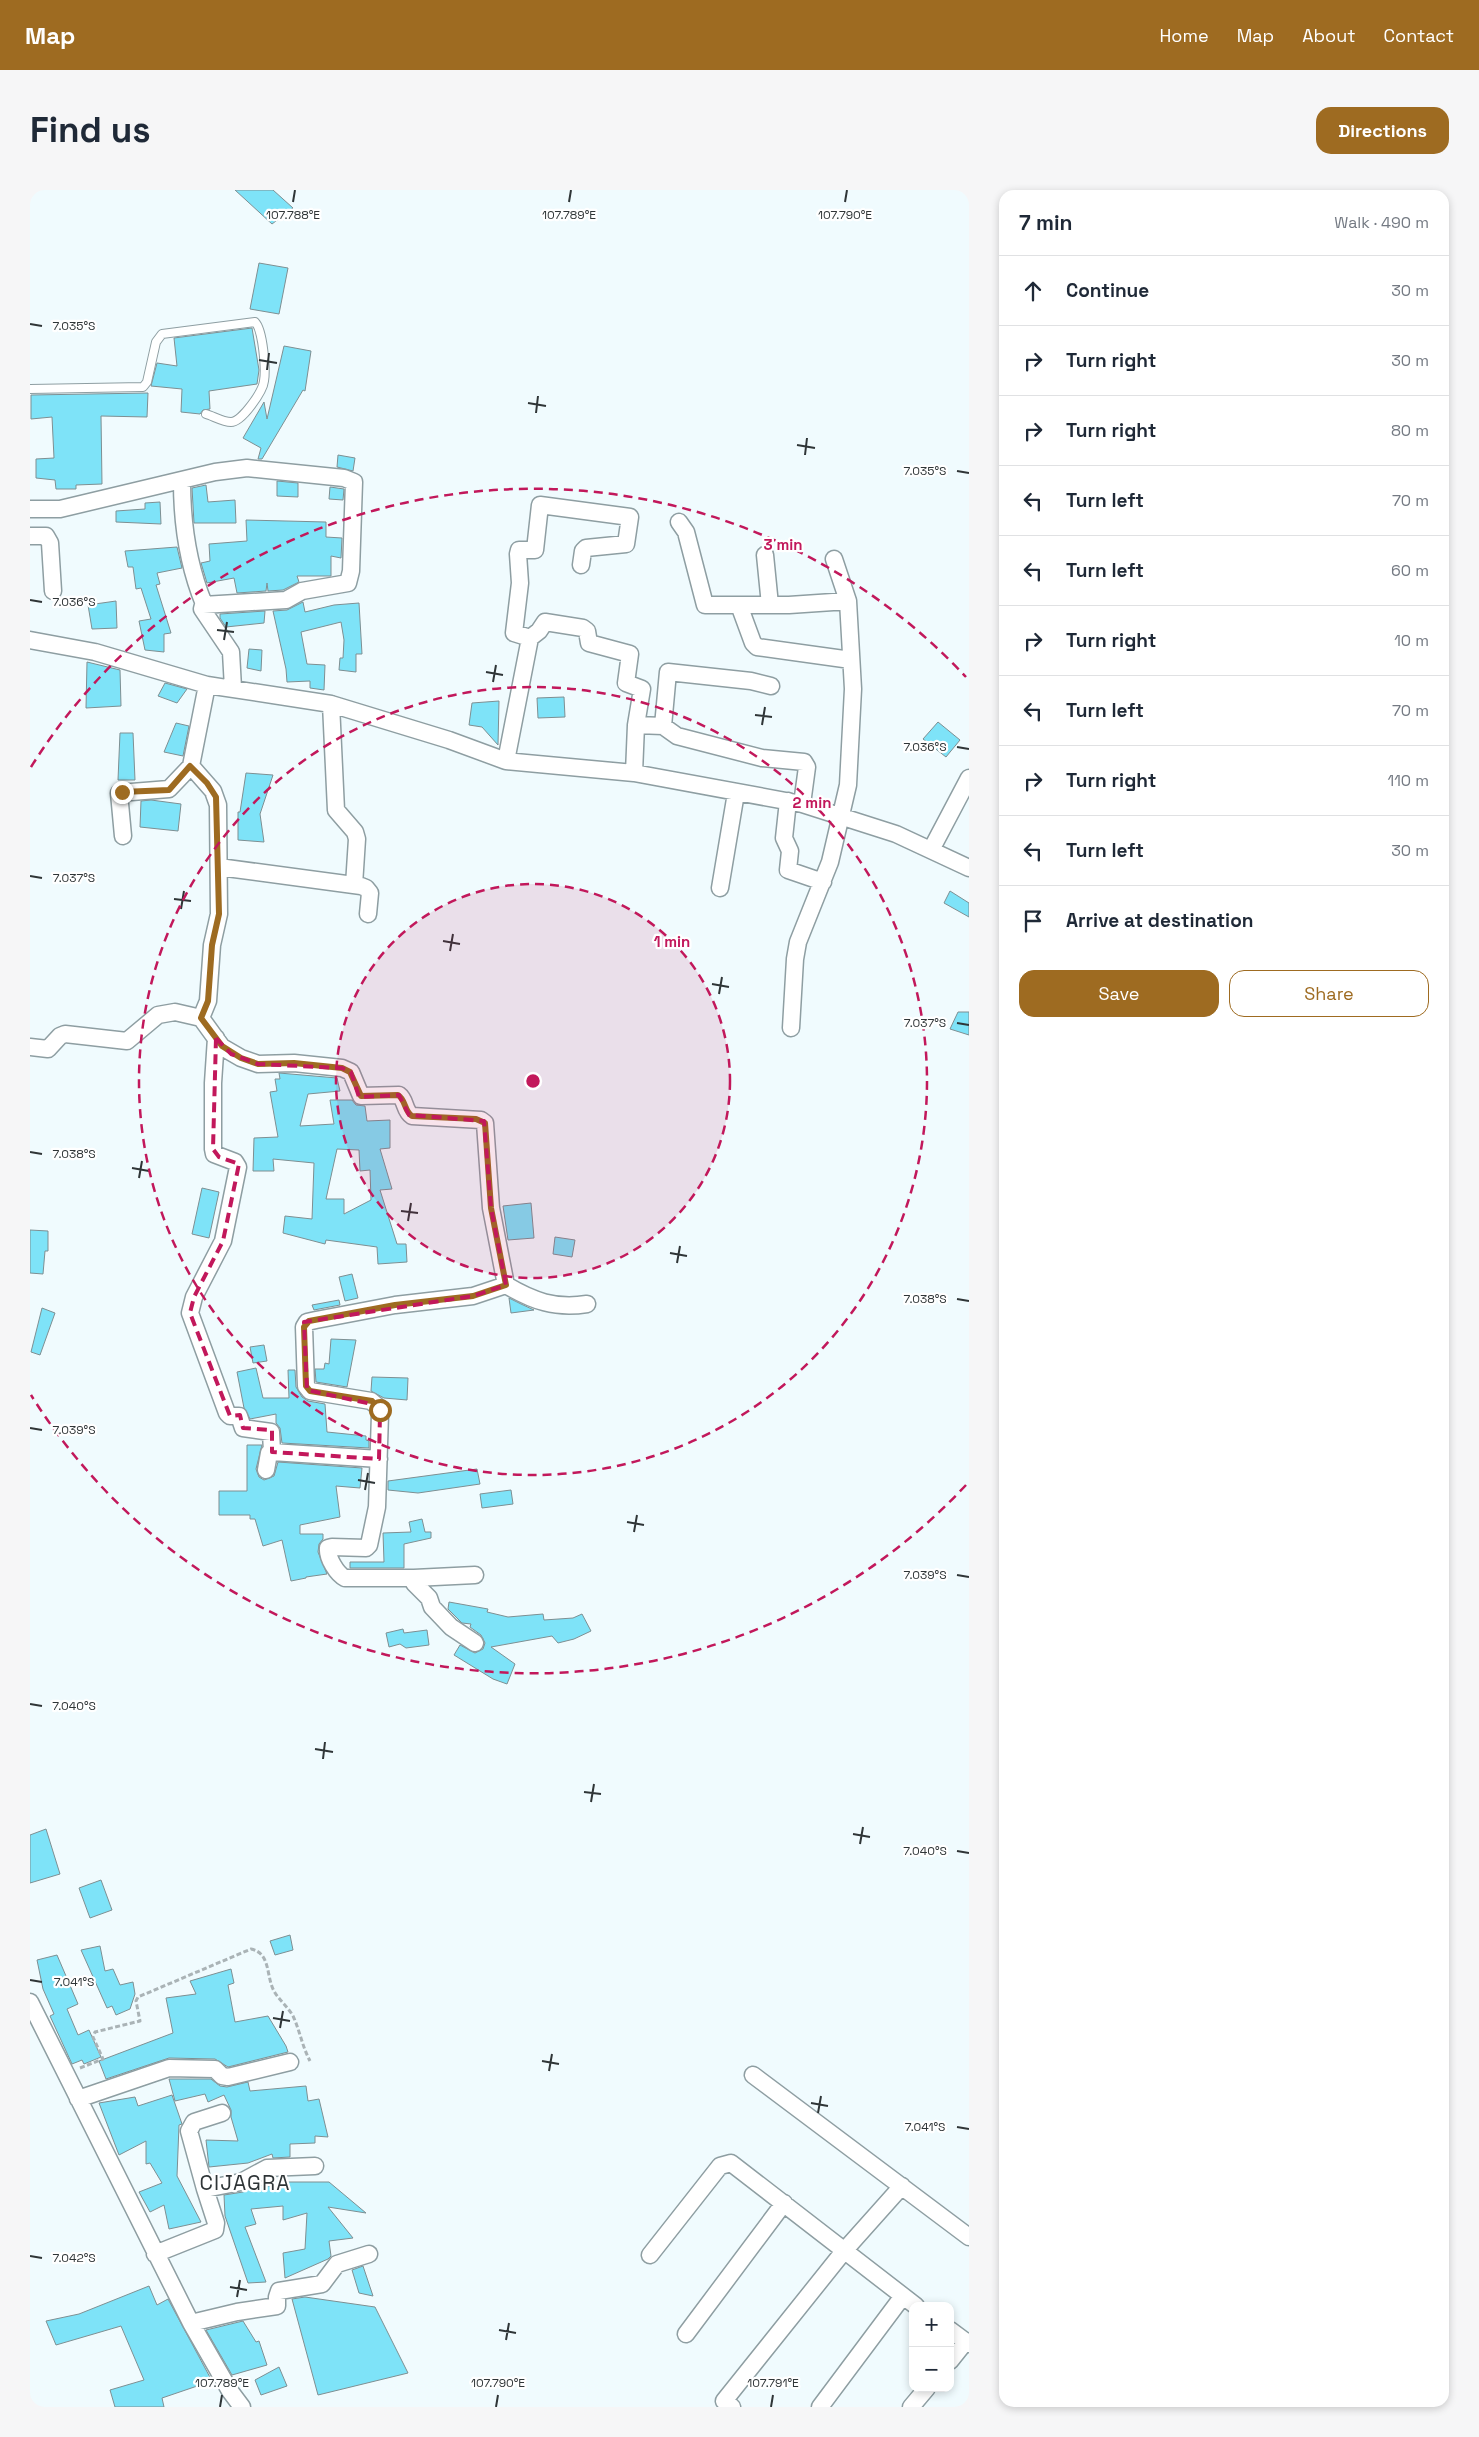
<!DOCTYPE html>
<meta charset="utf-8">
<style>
:root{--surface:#fff;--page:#f6f6f7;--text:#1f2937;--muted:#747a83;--line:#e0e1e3;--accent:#9e6b21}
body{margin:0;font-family:"Space Grotesk",sans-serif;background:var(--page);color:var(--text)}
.controls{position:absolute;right:15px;bottom:15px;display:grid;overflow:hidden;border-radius:10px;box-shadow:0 2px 8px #0003}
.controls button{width:45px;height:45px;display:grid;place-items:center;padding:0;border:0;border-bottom:1px solid var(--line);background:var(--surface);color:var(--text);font:25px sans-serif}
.stop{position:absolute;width:15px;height:15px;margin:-11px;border:4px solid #9e6b21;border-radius:50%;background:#fff}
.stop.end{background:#9e6b21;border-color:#fff;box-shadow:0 1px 5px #0008}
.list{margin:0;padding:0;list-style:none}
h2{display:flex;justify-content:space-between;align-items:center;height:65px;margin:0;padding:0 20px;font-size:21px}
h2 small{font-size:16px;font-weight:400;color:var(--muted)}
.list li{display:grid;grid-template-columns:32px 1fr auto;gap:15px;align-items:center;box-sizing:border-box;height:70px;padding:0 20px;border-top:1px solid var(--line)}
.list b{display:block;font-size:19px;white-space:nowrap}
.list em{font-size:16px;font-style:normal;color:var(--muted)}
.actions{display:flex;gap:10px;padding:15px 20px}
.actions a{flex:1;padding:11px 0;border:1px solid var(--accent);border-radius:15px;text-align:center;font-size:18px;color:var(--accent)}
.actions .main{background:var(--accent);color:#fff}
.icon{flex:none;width:28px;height:28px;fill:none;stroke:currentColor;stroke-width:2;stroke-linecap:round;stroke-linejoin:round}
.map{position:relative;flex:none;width:939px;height:2217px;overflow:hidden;border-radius:15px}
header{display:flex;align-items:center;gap:30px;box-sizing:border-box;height:70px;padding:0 25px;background:var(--accent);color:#fff}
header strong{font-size:24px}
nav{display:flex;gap:28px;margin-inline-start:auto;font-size:18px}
.intro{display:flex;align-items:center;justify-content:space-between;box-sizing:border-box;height:120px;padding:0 30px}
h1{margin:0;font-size:35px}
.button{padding:12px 22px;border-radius:15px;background:var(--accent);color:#fff;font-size:18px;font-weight:700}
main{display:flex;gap:30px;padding:0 30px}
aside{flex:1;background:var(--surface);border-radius:15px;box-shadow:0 2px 8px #0003}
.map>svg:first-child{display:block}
</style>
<header>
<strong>Map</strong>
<nav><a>Home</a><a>Map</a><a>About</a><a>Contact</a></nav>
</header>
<div class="intro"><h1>Find us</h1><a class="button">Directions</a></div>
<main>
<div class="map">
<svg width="939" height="2217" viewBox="0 0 939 2217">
<rect width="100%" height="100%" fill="#f0fbfe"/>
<path fill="#7ee3f8" stroke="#7e8f92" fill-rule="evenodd" d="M205,0H243L263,18L242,34Z
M229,73L258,78L249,124L220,119Z
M222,138L229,180L227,194L179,201L180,219L173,220L170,224L151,222L152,199L121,196L127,173L147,176L144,148Z
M254,156L281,161L275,201L273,200L232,269H228L231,258L213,248L234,212L237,229Z
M118,203L117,227L71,226L72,294L46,295V299H26L25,290L6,288V269L24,268L22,227L1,229V205Z
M308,265L325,268L323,281L307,277Z
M247,291L268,293V307L247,306Z
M176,295L178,312L205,310L206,333H164L162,298Z
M300,297L314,299L313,310L299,309Z
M130,312L131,334L86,332V321L115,319V313Z
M216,330L296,332V347L312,348L311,368L301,366V386H267L269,392L253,400L238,401L237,393L236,401L207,403L204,388L177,393L171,373L180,371L179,354L217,351Z
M147,357L152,378L127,383L130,394L126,395L141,443L134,444V462L115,460L109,431L121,429L111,398L106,399L103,377H98L95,361Z
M86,411L87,438L62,439L58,415Z
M273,412L275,422L304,415L329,413L332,464H326V482L309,480L310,468H313L314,450L311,432L271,442L277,474L295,475L294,500L280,498V491L257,492L256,479L243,421L257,420Z
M235,421L234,433L196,437L190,428V424Z
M219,459L232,460L231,481L217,478Z
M57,472L90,480L91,516L56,518Z
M135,493L157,499L147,513L128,506Z
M534,507L535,527L508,528L507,508Z
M469,511L468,555L452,537L439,535L442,513Z
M908,532L930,550L916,567L893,549Z
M146,533L159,536L153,566L134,562Z
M90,543H103L105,590H88Z
M216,583L243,585L230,624L234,652L208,650V622H210Z
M121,610L151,614L148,641L110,637L111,611Z
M920,701L939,713V727L914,713Z
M928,822H939V845L920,839Z
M249,883L307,888L310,901L278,904L270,936L304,934L300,910H322L326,915L335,916L337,931L360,930V958L350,959L362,999L350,1000L367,1054H376L377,1072L348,1074L347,1057L296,1050L295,1054L253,1043L255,1026L282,1029L284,973L243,969L244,981H223L224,948L248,947L240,902L247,901L245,889H250ZM307,959L329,960L330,981L340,980L341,1010L314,1024V1009H296Z
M172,998L189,1002L179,1048L162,1044Z
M501,1013L504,1048L478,1050L473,1016Z
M0,1040L18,1041V1061H15L13,1084L0,1083Z
M525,1047L545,1050L542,1067L523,1064Z
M322,1084L328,1108L315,1111L309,1087Z
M479,1108L491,1114L504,1120L481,1123Z
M309,1110L310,1115L284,1120L282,1115Z
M12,1118L25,1123L10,1165L1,1162Z
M301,1149L326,1150L317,1197L286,1192L285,1179H294L295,1173L299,1174Z
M234,1155L237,1171L223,1173L220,1157Z
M226,1178L233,1208H259L258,1180H265L266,1197L272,1207L278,1211L295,1214L297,1242L336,1246V1250L339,1251V1258L252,1253L250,1238L246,1233V1224L220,1229L214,1218L207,1182Z
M342,1187L378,1188L377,1210L354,1208L341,1201Z
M217,1255H232L226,1279L229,1287L234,1290L244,1286L248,1272L332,1278L330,1298L306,1296L310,1327L270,1335V1344H293V1349L289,1354L288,1362L297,1384L276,1387V1388L261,1391L252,1350L233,1356L225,1329H220V1325H189V1301H217Z
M447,1279L450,1294L388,1303L358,1300V1291Z
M481,1300L483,1314L452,1318L450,1304Z
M392,1329L395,1342H401V1348L374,1354V1378H320V1372H354L353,1343L381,1342L379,1332Z
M419,1412L458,1419L457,1422L478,1427L513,1424L514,1430L543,1428L552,1424L561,1441L544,1449L528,1453L522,1446L461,1457L485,1474L477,1494L463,1489L424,1465L430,1455L445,1463L453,1459L455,1453L451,1445L440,1437L441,1434L432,1433L418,1419Z
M373,1439L374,1443L397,1440L399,1455L376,1458L370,1454L359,1457L356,1443Z
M16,1639L30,1684L0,1693V1645Z
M71,1690L82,1720L60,1728L49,1698Z
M260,1745L263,1760L245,1765L240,1751Z
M70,1756L75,1781L83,1779L90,1795L103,1792L105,1804L100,1819L86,1825L82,1816L77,1818L51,1760Z
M27,1765L48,1814L37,1819L48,1845L59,1840L71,1867L54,1874L52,1870L42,1874L20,1826L24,1824L13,1799L7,1770Z
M201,1779L204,1793L198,1795L205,1832L238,1826L256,1856L258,1862L198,1877L185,1869L139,1868L76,1889L69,1871L143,1843L136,1808L166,1804L160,1791Z
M139,1889H181L190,1896L197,1897L218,1892L220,1901L276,1896L278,1911L289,1909L298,1947L285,1946V1953L260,1954V1967L243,1968L242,1964L218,1973L179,1977L176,1950L208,1951L201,1927V1920L194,1905L178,1912L175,1904L145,1911Z
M142,1905L152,1934L149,1935L147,1986L171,2032L139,2039L134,2015L120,2022L109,2002L132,1993L120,1973L116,1974V1951L89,1965L69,1913L105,1907L108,1916Z
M253,1992H299L336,2023L298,2017L323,2048L299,2051L301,2066L298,2069L255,2088L253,2063L275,2059L277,2023L253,2030V2016L221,2019L226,2034L215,2037L236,2092L218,2093L195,2026L194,2005L213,2002L226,1995L253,1997Z
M333,2076L343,2106L329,2103L322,2080Z
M119,2096L127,2115L138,2109L182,2191L132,2208L134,2217H85L80,2200L114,2190L91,2136L26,2155L16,2131L49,2124Z
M275,2107L345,2117L378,2183L288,2205L262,2109Z
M213,2131L226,2152L229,2151L237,2175L202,2185L176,2140Z
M249,2177L257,2196L231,2205L225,2190Z"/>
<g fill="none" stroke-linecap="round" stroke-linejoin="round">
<g stroke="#8e9ea2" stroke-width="10">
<path id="service" d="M0,199L113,197L117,192L126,152L132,144L225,132C233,140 236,179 234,191C233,201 212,232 201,232C193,232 183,226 176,224"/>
</g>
<g stroke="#8e9ea2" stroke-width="19">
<path id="minor" d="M152,292C152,334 158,375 174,414
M0,319H30L185,282L217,278L314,288L324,292L321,381L318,393L272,401L256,410L173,415L172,419L201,462L203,498
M649,332L656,342L675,415H759L818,411
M0,346H16L20,353L23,401
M735,365L740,415
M709,415L723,453L727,457L821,470
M500,448L509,441L515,432L553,438L557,441L559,453L600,464L596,493L612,499L606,535L604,583
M0,450L65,462L177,495L301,514L419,550L476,571L604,583L772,614L866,644L939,678
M301,514L306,620L325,642L327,649L324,695
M606,535L633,536L638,482L721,491L741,496
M633,536L647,546L732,568L774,572L777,577L772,614
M476,571L500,448L484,443L490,393L488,364L489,360H505L510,315L600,327L596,354L556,358L553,361L551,375
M758,611L754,648L760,661L758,680L793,692
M93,646L89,603L139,599L161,576
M901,660L939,588
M189,677L331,696L336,698L340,703L338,724
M690,698L706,603
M171,828L192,857L211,868L228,874L264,873L312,878L321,882L331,906L369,905C376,910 374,921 382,926L451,930L455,933L461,1018L476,1095L443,1106L365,1115L286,1130L277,1132L274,1137L276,1196L280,1201L341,1211L347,1216L350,1224L347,1317L339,1355L336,1358L302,1357L298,1358C297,1368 307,1384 315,1388H384V1393L399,1408L402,1417L421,1437L445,1453
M761,838L765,769L768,752L800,672L818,595L823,499L818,411L804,369
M186,848L183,893V959L184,964L205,972L208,977L193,1051L164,1107L160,1123L197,1223L200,1226H209L213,1238L241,1242L242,1262
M0,857L18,859L30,846L35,844L97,851L128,825L145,822L171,828L178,811L182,755L189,724L188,615L183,601L161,576L177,495
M476,1095C503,1111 525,1119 557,1114
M236,1280L239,1263L242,1262L349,1269
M384,1388L445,1385
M0,1812L161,2133L200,2201L212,2217
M723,1885L939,2047
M48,1909L139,1878L185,1879L192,1886L198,1887L260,1872
M175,1999L159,1941L164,1932L192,1923
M125,2064L185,2040L186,2033L175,1999L211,1992L237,1978L285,1976
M620,2065L690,1976L701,1973L886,2116
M161,2133L207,2122L247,2116V2107L249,2101L292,2094L307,2074L339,2064
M920,2140L939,2154
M656,2144L754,2013
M920,2171L936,2151
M702,2217L694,2211L814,2061L872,1996
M790,2217L873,2106
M881,2217L897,2198"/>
</g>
<path stroke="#aab3b6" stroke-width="3" stroke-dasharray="5 2.5" stroke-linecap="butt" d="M50,1878L73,1869L63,1847L65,1842L110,1831L106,1811L108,1807L221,1759C241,1763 236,1787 244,1801C249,1810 258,1817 263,1826C270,1841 272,1856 280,1871"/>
<use href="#service" stroke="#fff" stroke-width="8"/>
<use href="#minor" stroke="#fff" stroke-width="16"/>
</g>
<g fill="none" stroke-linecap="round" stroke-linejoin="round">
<path stroke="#9e6b21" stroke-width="6" d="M92,602L139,600L160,576L177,593L186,607L189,724L182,755L178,811L171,828L192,856L211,868L228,874L264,873L312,878L320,882L331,906L368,905C376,910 374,921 382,926L446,929L455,933L461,1018L476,1095L443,1106L365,1115L279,1131L274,1137L276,1196L280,1201L342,1211L350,1220"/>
</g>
<path fill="none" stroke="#c2185b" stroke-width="4" stroke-dasharray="10 6" stroke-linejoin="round" d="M186,848L201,864L228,874L312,878L321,882L329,907L369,905L379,925L454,931L461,1018L476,1095L443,1106L274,1132L277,1200L346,1215L350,1224L349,1269L242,1262V1240L213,1238L210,1225L200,1226L160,1123L164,1107L193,1051L209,974L189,967L183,959Z"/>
<path fill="none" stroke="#2f3537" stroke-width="2" d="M263,12L265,0M539,12L541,0M815,12L817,0M0,134L12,136M229,170L247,173M237,180L239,163M498,213L516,216M506,223L508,206M767,255L785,258M775,265L777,248M927,281L939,283M0,410L12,412M187,440L204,442M194,450L197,432M456,482L473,485M463,492L466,475M725,525L742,527M732,535L735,517M927,557L939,559M0,686L12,688M144,709L161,711M151,719L154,701M413,751L430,754M420,761L423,744M682,794L699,797M689,804L692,787M927,833L939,835M0,962L12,964M102,978L119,981M109,988L112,971M371,1021L388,1023M378,1031L381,1013M640,1063L657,1066M647,1073L650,1056M927,1109L939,1111M0,1238L12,1240M328,1290L345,1293M335,1300L338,1283M597,1332L614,1335M604,1342L607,1325M927,1385L939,1387M0,1514L12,1516M285,1559L303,1562M293,1569L295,1552M554,1602L571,1604M561,1612L564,1594M823,1644L840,1647M830,1654L833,1637M927,1661L939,1663M0,1790L12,1792M243,1828L260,1831M250,1838L253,1821M512,1871L529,1874M519,1881L522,1864M781,1913L798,1916M788,1923L791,1906M927,1937L939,1939M0,2066L12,2068M200,2097L217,2100M207,2107L210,2090M469,2140L486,2143M476,2150L479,2133M190,2217L192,2205M466,2217L468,2205M741,2217L743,2205"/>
<circle cx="503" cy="891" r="197" fill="#c2185b" fill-opacity=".12"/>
<g fill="none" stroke="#c2185b" stroke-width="2.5" stroke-dasharray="9 6">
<circle cx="503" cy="891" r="197"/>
<circle cx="503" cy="891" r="394"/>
<path d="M936 1295A592 592 0 0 1 1 1205M1 577A592 592 0 0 1 936 487"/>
</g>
<g text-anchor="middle" stroke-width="4.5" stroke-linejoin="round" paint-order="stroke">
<g font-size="21" letter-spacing="1" fill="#2f3537" stroke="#fff">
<text x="215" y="2000">CIJAGRA</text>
</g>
</g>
<g font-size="12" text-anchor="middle" fill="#2f3537" stroke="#fff" stroke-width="4.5" stroke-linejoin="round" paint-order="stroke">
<text x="263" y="29">107.788°E</text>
<text x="539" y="29">107.789°E</text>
<text x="815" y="29">107.790°E</text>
<text x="44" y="140">7.035°S</text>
<text x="895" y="285">7.035°S</text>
<text x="44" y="416">7.036°S</text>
<text x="895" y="561">7.036°S</text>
<text x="44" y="692">7.037°S</text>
<text x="895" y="837">7.037°S</text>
<text x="44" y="968">7.038°S</text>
<text x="895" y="1113">7.038°S</text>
<text x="44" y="1244">7.039°S</text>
<text x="895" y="1389">7.039°S</text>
<text x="44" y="1520">7.040°S</text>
<text x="895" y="1665">7.040°S</text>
<text x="44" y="1796">7.041°S</text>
<text x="895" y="1941">7.041°S</text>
<text x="44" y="2072">7.042°S</text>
<text x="192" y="2197">107.789°E</text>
<text x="468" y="2197">107.790°E</text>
<text x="743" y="2197">107.791°E</text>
</g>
<circle cx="503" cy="891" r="8" fill="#c2185b" stroke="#fff" stroke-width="2.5"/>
<g font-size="15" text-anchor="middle" font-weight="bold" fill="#c2185b" stroke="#fff" stroke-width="4.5" stroke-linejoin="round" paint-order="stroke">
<text x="753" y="360">3 min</text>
<text x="782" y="618">2 min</text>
<text x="642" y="757">1 min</text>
</g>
</svg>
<div class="controls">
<button>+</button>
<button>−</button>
</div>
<div class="stop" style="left:350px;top:1220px"></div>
<div class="stop end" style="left:92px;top:602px"></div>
</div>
<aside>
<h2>7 min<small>Walk · 490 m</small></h2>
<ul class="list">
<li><svg class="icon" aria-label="ahead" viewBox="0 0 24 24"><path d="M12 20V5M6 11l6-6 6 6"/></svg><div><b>Continue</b></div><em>30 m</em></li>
<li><svg class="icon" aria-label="right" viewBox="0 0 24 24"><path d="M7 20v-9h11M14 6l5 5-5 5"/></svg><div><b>Turn right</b></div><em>30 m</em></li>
<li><svg class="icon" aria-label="right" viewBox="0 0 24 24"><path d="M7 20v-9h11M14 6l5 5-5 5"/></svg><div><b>Turn right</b></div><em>80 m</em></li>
<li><svg class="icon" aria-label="left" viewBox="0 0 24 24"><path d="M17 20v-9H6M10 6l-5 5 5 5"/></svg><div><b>Turn left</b></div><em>70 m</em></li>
<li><svg class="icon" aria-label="left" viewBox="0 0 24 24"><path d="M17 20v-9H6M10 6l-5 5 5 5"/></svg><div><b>Turn left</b></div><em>60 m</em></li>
<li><svg class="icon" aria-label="right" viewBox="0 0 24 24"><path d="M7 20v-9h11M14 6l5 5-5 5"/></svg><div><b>Turn right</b></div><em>10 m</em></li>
<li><svg class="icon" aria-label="left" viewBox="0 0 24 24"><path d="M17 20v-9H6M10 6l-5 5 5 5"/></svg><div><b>Turn left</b></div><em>70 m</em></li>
<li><svg class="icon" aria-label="right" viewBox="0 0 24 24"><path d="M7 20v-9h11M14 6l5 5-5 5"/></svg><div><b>Turn right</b></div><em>110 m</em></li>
<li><svg class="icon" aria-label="left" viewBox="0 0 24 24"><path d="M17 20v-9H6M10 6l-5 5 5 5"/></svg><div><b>Turn left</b></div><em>30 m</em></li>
<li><svg class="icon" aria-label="arrive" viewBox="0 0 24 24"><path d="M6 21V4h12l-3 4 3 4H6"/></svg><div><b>Arrive at destination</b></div></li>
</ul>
<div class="actions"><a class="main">Save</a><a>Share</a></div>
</aside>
</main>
